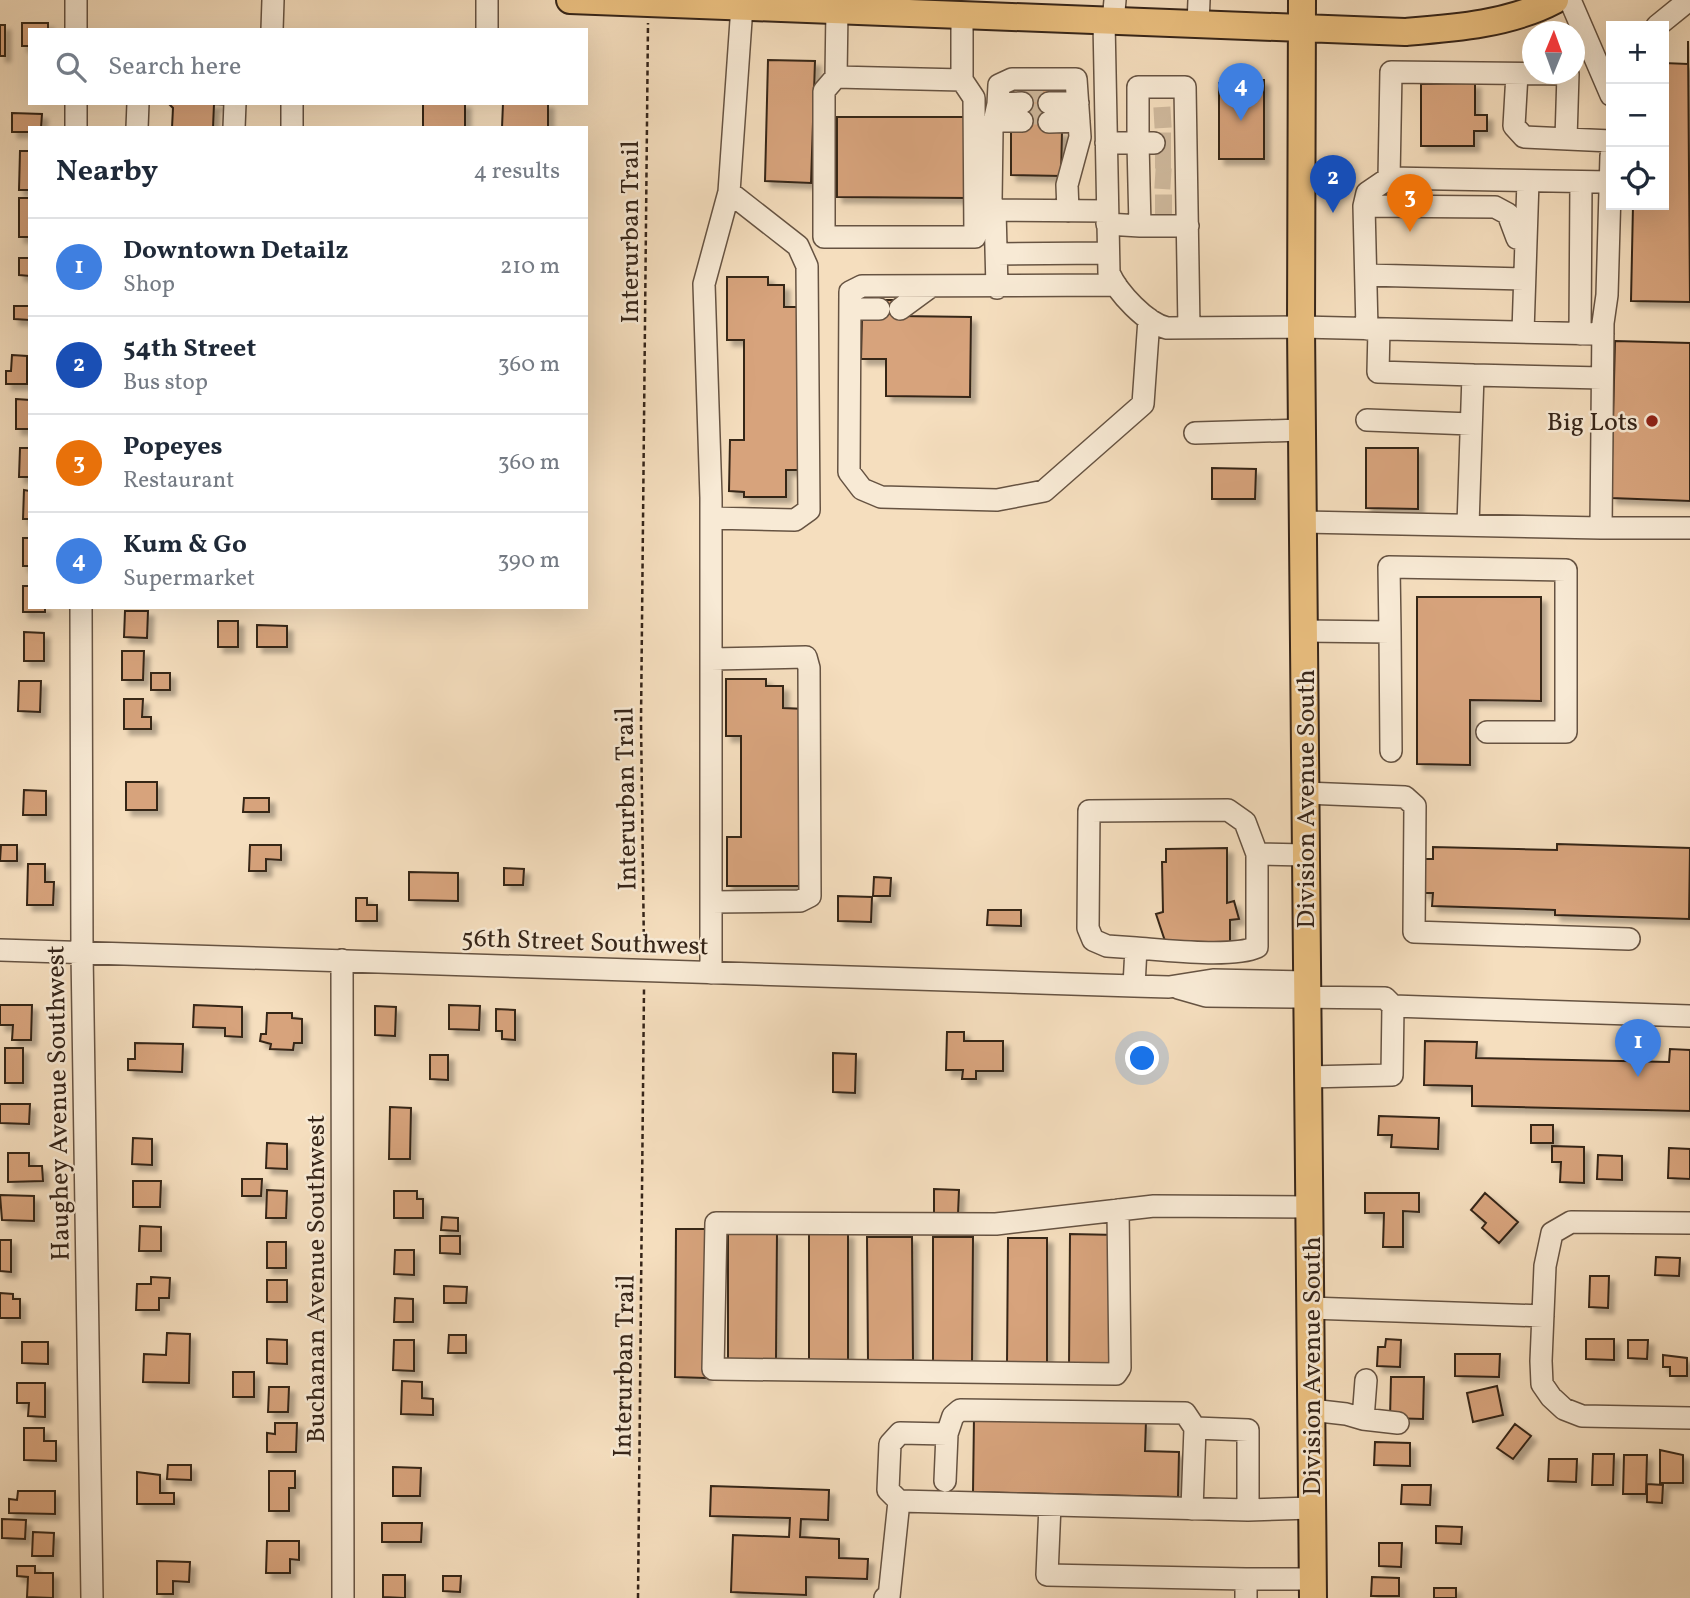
<!DOCTYPE html>
<meta charset="utf-8">
<style>
:root{--surface:#fff;--page:#f6f6f7;--text:#1f2937;--muted:#747a83;--line:#e0e1e3;--accent:#8f2418}
body{margin:0;font-family:Vollkorn,serif;background:var(--page);color:var(--text)}
.controls{position:absolute;right:21px;top:21px;display:grid;overflow:hidden;border-radius:0px;box-shadow:0 7px 28px #0002}
.controls button{width:63px;height:63px;display:grid;place-items:center;padding:0;border:0;border-bottom:2px solid var(--line);background:var(--surface);color:var(--text);font:35px sans-serif}
.compass{position:absolute;left:1522px;top:21px;width:63px;height:63px;border-radius:50%;background:var(--surface);box-shadow:0 7px 28px #0002;rotate:1deg}
.you{position:absolute;left:1143px;top:1059px;width:24px;height:24px;margin:-18px;border:5px solid #fff;border-radius:50%;background:#1a73e8;box-shadow:0 0 0 10px #1a73e833}
.badge{display:grid;place-items:center;width:46px;height:46px;border-radius:50%;background:var(--accent);color:#fff;font-size:23px;font-weight:700}
.pin{position:absolute;translate:-50% -58px;filter:drop-shadow(0 2px 4px #0008)}
.pin::after{content:'';position:absolute;top:37px;width:24px;height:21px;background:inherit;clip-path:polygon(0 0,100% 0,50% 100%)}
.list{margin:0;padding:0;list-style:none}
h2{display:flex;justify-content:space-between;align-items:center;height:91px;margin:0;padding:0 28px;font-size:30px}
h2 small{font-size:23px;font-weight:400;color:var(--muted)}
.list li{display:grid;grid-template-columns:46px 1fr auto;gap:21px;align-items:center;box-sizing:border-box;height:98px;padding:0 28px;border-top:2px solid var(--line)}
.list b{display:block;font-size:26px;white-space:nowrap}
.list p{margin:0;font-size:23px;white-space:nowrap;color:var(--muted)}
.list em{font-size:23px;font-style:normal;color:var(--muted)}
.icon{flex:none;width:38px;height:38px;fill:none;stroke:currentColor;stroke-width:2;stroke-linecap:round;stroke-linejoin:round}
.map{position:relative;flex:none;width:1690px;height:1598px;overflow:hidden}
.search{position:absolute;background:var(--surface);box-shadow:0 7px 28px #0002;left:28px;top:28px;width:560px;height:77px;display:flex;align-items:center;gap:18px;box-sizing:border-box;padding:0 24px;border-radius:0px;color:var(--muted);font-size:26px}
.panel{position:absolute;background:var(--surface);box-shadow:0 7px 28px #0002;left:28px;top:126px;width:560px;height:483px;border-radius:0px}
.map>svg:first-child{display:block}
</style>
<div class="map">
<svg width="1690" height="1598" viewBox="0 0 1690 1598">
<defs>
<filter id="shadow"><feDropShadow dx="5.5" dy="5.5" stdDeviation="2" flood-color="#0004"/></filter>
</defs>
<rect width="100%" height="100%" fill="#f5debe"/>
<filter id="stains"><feTurbulence type="fractalNoise" baseFrequency=".00286" numOctaves="4"/><feColorMatrix values="0 0 0 0 .2 0 0 0 0 .09 0 0 0 0 .02 0 0 0 .5 -.17"/></filter>
<radialGradient id="worn" r=".72"><stop offset=".6" stop-color="#630" stop-opacity="0"/><stop offset="1" stop-color="#630" stop-opacity=".3"/></radialGradient>
<path fill="#d7a37c" stroke="#362519" stroke-width="2" filter="url(#shadow)" d="M22,23H48V30H30V46H22Z
M0,25H5V56H0Z
M1688,41L1690,302L1631,301L1633,205H1664V63L1688,64Z
M768,60L815,61L811,183L765,181Z
M1239,80H1264V159H1219V83H1240Z
M1475,83V115H1487V131H1474V146H1421V84Z
M1022,84H1049L1048,131H1062L1061,176L1011,175V132H1022Z
M168,103H230V105L214,104L213,128H172L173,108Z
M423,103H465V128H423Z
M503,103H548V128H502Z
M12,113L42,114L41,128H30V132H12Z
M837,117H970L969,198L837,197Z
M20,151H30V190H19Z
M19,198H30V237H19Z
M19,258H30V276L19,275Z
M727,277H768V285H784V307H804V470H786V497H744V492L729,491L730,440H744V340H727Z
M879,300H900V316L971,317L970,397L886,396V359H861L862,316Z
M14,306H30V320L14,319Z
M1615,341L1690,343V501L1611,498Z
M12,355L27,356V384H6V371H11Z
M16,399L30,400V429H16Z
M20,448H30V477H19Z
M1366,448H1418V509L1366,508Z
M1212,468L1256,469L1255,499H1212Z
M24,490L30,491V519H23Z
M23,538H30V566H23Z
M23,586H30V607H45V612H23Z
M1417,597H1541V701L1470,700V765L1417,764Z
M125,611H148L147,638L124,637Z
M218,621H238V647H218Z
M257,625L287,626V647H257Z
M24,632L44,633V661H24Z
M122,651H144L143,680H122Z
M151,673H170V690H151Z
M726,679H766V686H783V708L806,709L805,886H727V837H741V736H726Z
M19,681H41L40,712L18,711Z
M124,699H143L142,717H151V729H124Z
M126,782H157V810H126Z
M24,790L46,791V815H23Z
M244,798H269V812H243Z
M1557,844L1690,848L1689,919L1555,915V910L1432,906L1433,893H1423L1424,859H1433V847L1557,850Z
M1,845H17V861H0Z
M250,845H281V860L266,859V871H249Z
M1227,848V903L1234,901L1239,919L1230,920V944H1166L1156,914L1163,912L1162,862H1166V849Z
M28,864H45V882H54L53,905H27Z
M504,868L524,869L523,885H504Z
M409,872L458,873V901L409,900Z
M874,877L891,878L890,896H873Z
M838,896L872,897L871,922L838,921Z
M356,898H367V905H377V921H356Z
M988,910H1021V926L987,925Z
M0,1005H32L31,1040H12L13,1025H0Z
M194,1005L242,1007V1037L225,1036V1028L193,1027Z
M449,1005L480,1006L479,1030L449,1029Z
M375,1006L396,1007L395,1036L375,1035Z
M496,1009L515,1010V1040L502,1039V1031H496Z
M267,1013H292V1018L302,1019V1043H294L293,1050L270,1049L271,1044L260,1041L261,1034H266Z
M947,1032H964V1041H1003V1071H976V1079H962L963,1070H946Z
M1425,1041L1477,1042L1476,1058L1669,1062L1670,1049L1690,1050V1111L1472,1106V1086L1424,1085Z
M135,1043L183,1044L182,1072L128,1070V1059H135Z
M5,1048H23V1083H5Z
M833,1053L856,1054L855,1093L833,1092Z
M430,1055H448V1080L430,1079Z
M0,1104H30L29,1124L0,1123Z
M390,1107L411,1108L410,1159H389Z
M1379,1116L1439,1118L1438,1149L1391,1147L1392,1135H1378Z
M1531,1125H1553V1143H1531Z
M133,1138L152,1139V1165L132,1164Z
M267,1143L287,1144V1169L266,1168Z
M1552,1146L1584,1147V1183L1560,1182L1561,1162H1552Z
M1669,1148L1690,1149V1179L1668,1178Z
M8,1153H29V1166H42L43,1181L8,1182Z
M1598,1155L1622,1156V1180L1597,1179Z
M242,1179H262L261,1196H242Z
M133,1181H161L160,1207H133Z
M934,1189L959,1190L958,1214L934,1213Z
M267,1190L287,1191L286,1218H266Z
M394,1191H417V1199H423V1218H394Z
M1365,1193H1419V1212L1403,1211V1247H1383L1384,1213H1365Z
M1485,1193L1518,1222L1499,1243L1482,1228L1486,1223L1471,1210Z
M0,1195L34,1196V1221L2,1220Z
M442,1217L458,1218V1231L441,1230Z
M140,1226L161,1227V1251H139Z
M676,1229H706L705,1378L675,1377Z
M728,1232H777L776,1359H728Z
M809,1233H848V1361H809Z
M1070,1234L1117,1235L1116,1369L1069,1368Z
M440,1236H460V1254L440,1253Z
M867,1237H912L913,1360L868,1361Z
M933,1237H973L972,1363H933Z
M1008,1238H1047V1365H1007Z
M0,1240H11V1272L0,1271Z
M267,1242H286V1268H267Z
M395,1250H414V1275L394,1274Z
M1656,1257L1680,1258L1679,1276L1655,1275Z
M1590,1276H1609L1608,1308L1589,1307Z
M151,1277L170,1278L169,1298H159V1310H136L137,1284H151Z
M267,1280H287V1302H267Z
M444,1286L467,1287L466,1303H444Z
M0,1293L13,1294V1299H20V1318H0Z
M395,1298L413,1299V1322H394Z
M167,1333L190,1334L189,1383L143,1382L144,1354L166,1355Z
M449,1335H466V1353H448Z
M267,1339L287,1340V1364L267,1363Z
M1386,1339L1401,1340L1400,1367L1377,1366L1378,1347H1385Z
M1586,1339H1614V1360L1586,1359Z
M394,1340H414V1371L393,1370Z
M1628,1340H1648L1647,1359L1628,1358Z
M22,1342H48V1364L22,1363Z
M1455,1354H1500L1499,1377L1455,1376Z
M1663,1355L1687,1358V1376H1670V1367H1663Z
M233,1372H254V1397H233Z
M1391,1377H1424L1423,1419L1390,1418Z
M402,1381L422,1382V1398L433,1399V1415L401,1414Z
M17,1383H45V1417L28,1416L29,1403H17Z
M1497,1386L1503,1415L1473,1422L1467,1393Z
M269,1387H289L288,1412H268Z
M974,1417L1146,1421L1145,1451L1179,1452L1178,1497L973,1492Z
M275,1423H297L296,1452H267V1433L275,1434Z
M1515,1424L1531,1436L1513,1459L1497,1448Z
M24,1428H44V1441H56V1461L24,1460Z
M1375,1442L1410,1443V1466L1374,1465Z
M1660,1450L1683,1455V1483H1660Z
M1593,1454H1614L1613,1485H1592Z
M1624,1455H1647L1646,1494H1623Z
M1549,1459H1577L1576,1482L1548,1481Z
M168,1465H191V1480L167,1479Z
M393,1467L421,1468L420,1496H393Z
M269,1471H295V1488H289V1511H269Z
M137,1472L160,1475V1493H174V1504H137Z
M1647,1484L1663,1485L1662,1503L1647,1502Z
M1402,1485H1431L1430,1505L1401,1504Z
M711,1486L829,1490L828,1520L801,1519L800,1537L839,1539V1558L868,1559L867,1579L806,1577V1595L731,1592L733,1535L789,1537L790,1518L710,1516Z
M18,1491H55V1514L9,1513V1499L17,1500Z
M2,1519L26,1520L25,1539L2,1538Z
M382,1523H422L421,1542H382Z
M1436,1526L1462,1527L1461,1544L1436,1543Z
M33,1532L54,1533L53,1556H32Z
M267,1541H299V1560L290,1559V1573H266Z
M1379,1543H1402L1401,1567L1379,1566Z
M157,1561L190,1562L189,1582L173,1581V1594H157Z
M17,1566H35V1573H53V1598L27,1597L28,1577L17,1576Z
M383,1575H405V1598L383,1597Z
M443,1576H461L460,1592L443,1591Z
M1372,1577L1399,1578V1596H1371Z
M1434,1588H1456V1598H1434Z"/>
<g fill="none" stroke-linecap="round" stroke-linejoin="round">
<path stroke="#cfb99d" stroke-width="21" stroke-dasharray="21 10" stroke-linecap="butt" d="M1022,92H1049
M1022,114H1049
M1154,118L1171,117
M1154,143H1171
M1155,158H1171
M1155,178L1171,179
M1155,205H1172"/>
<g stroke="#665342" stroke-width="24">
<path id="minor" d="M1570,0L1611,95
M837,10L836,77L962,80V15
M1104,22L1109,273C1118,293 1146,323 1167,328L1301,327L1603,334
M1113,22L1115,0
M1198,25L1199,0
M1657,26L1689,0
M76,30V0
M272,30L273,0
M487,30V0
M1517,74L1514,126L1524,137L1611,141
M836,77L824,91V237H975L974,98L962,80
M76,103V128
M1049,103H1078
M998,104L999,85L1012,79H1076L1080,137L1067,185L1068,211
M994,121H1022
M1049,122L1079,121
M137,128L138,103
M234,128L235,103
M292,128V103
M1566,139L1568,74
M1106,143H1138V87H1185L1189,328
M1389,178L1610,182
M1364,206L1495,207L1508,214L1517,238H1526
M995,210L991,201L992,131L998,104L1022,103
M1107,224L1140,226L1138,143H1154
M1140,226H1188
M997,254L1107,253
M1366,275L1524,279
M1116,285L862,286L850,292L849,472L862,489L881,497L997,500L1044,491L1143,404L1149,319
M997,288L995,210L1107,211
M850,309H879
M900,309L930,287
M1367,329L1364,206L1367,193L1389,178L1391,72L1564,74
M1379,329L1378,372L1473,375
M1523,332L1528,181
M1580,334L1581,182
M1367,420L1471,424
M1195,433L1303,430
M711,518L795,520L809,510L807,266L798,246L729,192
M1303,522L1601,528L1603,323L1607,295L1611,156
M1468,525L1473,375L1602,378
M1601,528H1690
M81,607L82,952L92,1598
M1304,631L1390,632L1389,567L1566,570V732H1487
M1390,632L1391,751
M711,659L806,657L809,668L810,896L800,901L711,902
M1305,793L1405,797L1415,806L1414,932L1629,939
M1136,948C1164,950 1233,958 1257,947V854
M0,950L1134,986L1169,987L1213,980L1306,982
M342,960L343,1598
M711,973V498L704,284L729,192L742,6
M1134,986L1136,948L1107,946L1093,940L1088,928L1089,811L1228,810L1245,822L1257,854L1306,855
M1178,988L1206,996L1385,998L1393,1006L1392,1075L1307,1077
M1393,1006L1690,1016
M1118,1210L1120,1368L1116,1374L713,1369L716,1223L996,1224L1154,1206L1310,1207
M1690,1223L1571,1222L1552,1233L1545,1266L1541,1361L1542,1384L1551,1397L1564,1409L1582,1416L1690,1418
M1310,1308L1543,1316
M1311,1410L1346,1414L1363,1419L1366,1380
M1363,1419L1398,1423
M945,1481L947,1434
M899,1501L888,1490L890,1444L900,1433L947,1434L953,1416L960,1410L1185,1413L1195,1428
M1050,1505L1047,1575L1246,1579
M1192,1509L1195,1428L1248,1430V1510
M885,1598L889,1597L899,1501L1248,1510L1312,1508
M1246,1598V1579H1312"/>
</g>
<g stroke="#362519" stroke-width="30">
<path id="major" d="M570,0L1405,32C1455,28 1510,24 1555,0
M1302,0L1301,327L1313,1598"/>
</g>
<path stroke="#362519" stroke-width="2.5" stroke-dasharray="5 3.5" stroke-linecap="butt" d="M644,951L641,722L648,23
M638,1598L644,989"/>
<use href="#minor" stroke="#f8ead5" stroke-width="21"/>
<use href="#major" stroke="#eabf7f" stroke-width="26"/>
</g>
<circle fill="#8f2418" stroke="#f8ead5" stroke-width="2.5" cx="1652" cy="421" r="7"/>
<g text-anchor="middle" stroke-width="5" stroke-linejoin="round" paint-order="stroke">
<g font-size="26" fill="#362519" stroke="#f8ead5">
<text transform="translate(629 232) rotate(-90)" y="9">Interurban Trail</text>
<text transform="translate(625 799) rotate(-91)" y="9">Interurban Trail</text>
<text transform="translate(1305 799) rotate(-90)" y="9">Division Avenue South</text>
<text transform="translate(585 941) rotate(2)" y="9">56th Street Southwest</text>
<text transform="translate(57 1103) rotate(-91)" y="9">Haughey Avenue Southwest</text>
<text transform="translate(315 1279) rotate(-90)" y="9">Buchanan Avenue Southwest</text>
<text transform="translate(623 1366) rotate(-89)" y="9">Interurban Trail</text>
<text transform="translate(1311 1366) rotate(-90)" y="9">Division Avenue South</text>
</g>
<g font-size="26" fill="#362519" stroke="#f8ead5" text-anchor="end">
<text x="1638" y="430">Big Lots</text>
</g>
</g>
<rect width="100%" height="100%" filter="url(#stains)"/>
<rect width="100%" height="100%" fill="url(#worn)"/>
</svg>
<div class="controls">
<button>+</button>
<button>−</button>
<button><svg class="icon" aria-label="locate" viewBox="0 0 24 24"><circle cx="12" cy="12" r="6"/><path d="M12 2v4M12 18v4M2 12h4M18 12h4"/></svg></button>
</div>
<svg class="compass" viewBox="-18 -18 36 36"><path d="M0-13l5 13h-10z" fill="#e53935"/><path d="M0 13l5-13h-10z" fill="#747a83"/></svg>
<div class="you"></div>
<div class="pin badge" style="left:1638px;top:1077px;background:#3f7fe0">1</div>
<div class="pin badge" style="left:1333px;top:213px;background:#1a4fb4">2</div>
<div class="pin badge" style="left:1410px;top:232px;background:#e8710a">3</div>
<div class="pin badge" style="left:1241px;top:121px;background:#3f7fe0">4</div>
<div class="search"><svg class="icon" aria-label="search" viewBox="0 0 24 24"><circle cx="10" cy="10" r="6"/><path d="M15 15l6 6"/></svg>Search here</div>
<section class="panel">
<h2>Nearby<small>4 results</small></h2>
<ul class="list">
<li><span class="badge" style="background:#3f7fe0">1</span><div><b>Downtown Detailz</b><p>Shop</p></div><em>210 m</em></li>
<li><span class="badge" style="background:#1a4fb4">2</span><div><b>54th Street</b><p>Bus stop</p></div><em>360 m</em></li>
<li><span class="badge" style="background:#e8710a">3</span><div><b>Popeyes</b><p>Restaurant</p></div><em>360 m</em></li>
<li><span class="badge" style="background:#3f7fe0">4</span><div><b>Kum &amp; Go</b><p>Supermarket</p></div><em>390 m</em></li>
</ul>
</section>
</div>
